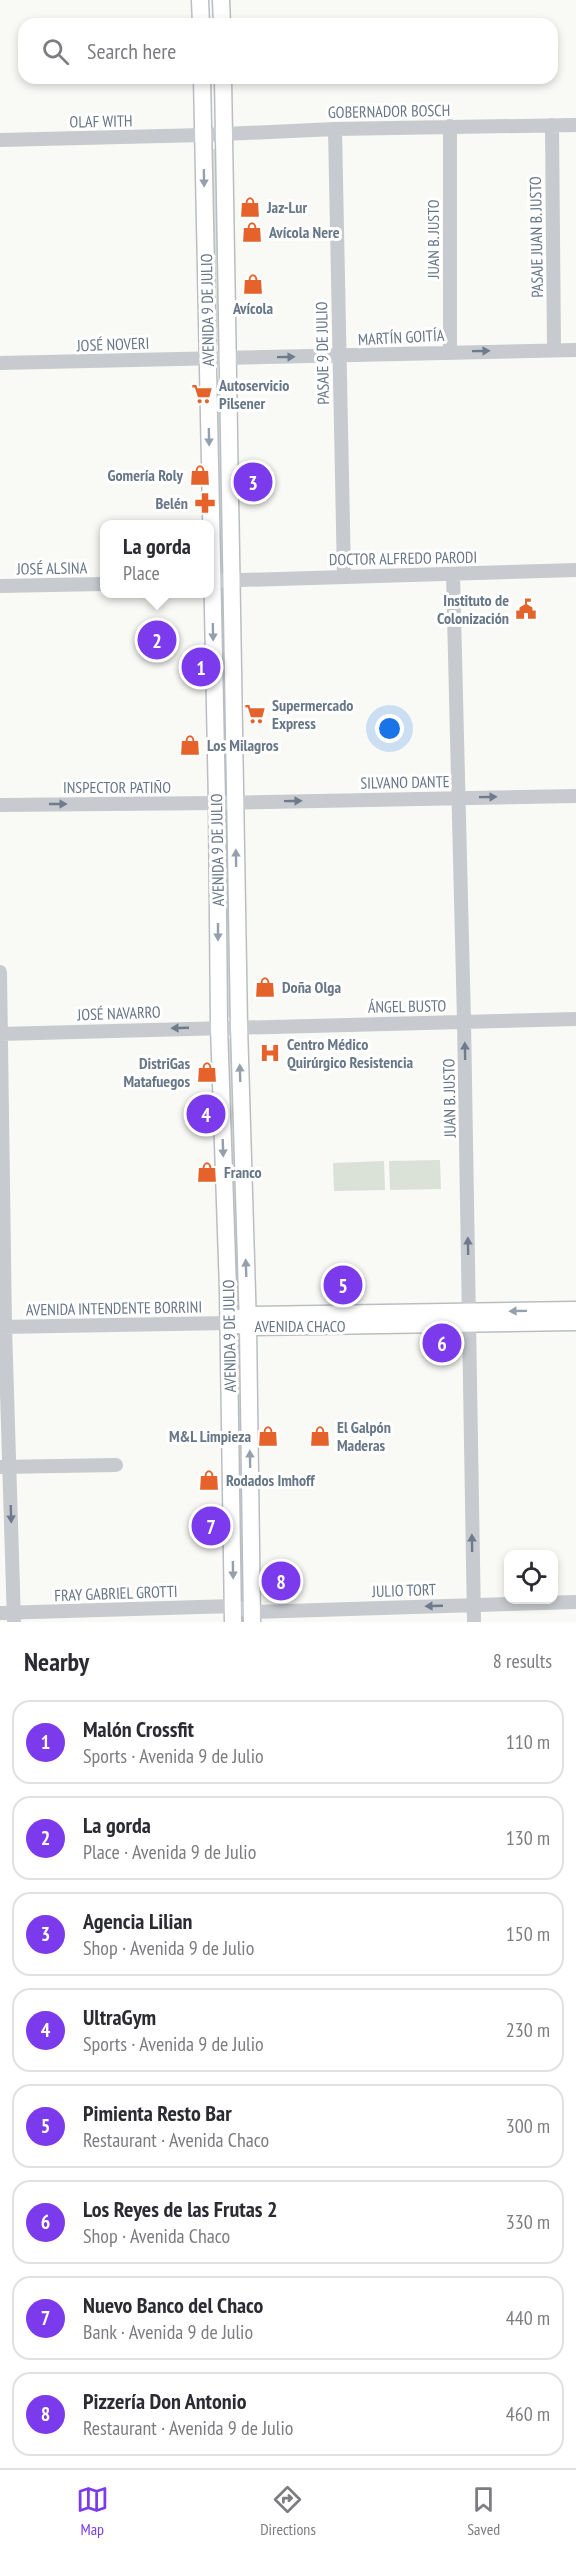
<!DOCTYPE html>
<meta charset="utf-8">
<style>
:root{--surface:#fff;--page:#f2f2f3;--text:#2b2b33;--muted:#7c7c81;--line:#e1e1e2;--accent:#7c3aed}
body{margin:0;font-family:"PT Sans Narrow",sans-serif;background:var(--page);color:var(--text)}
.controls{position:absolute;right:18px;bottom:18px;display:grid;overflow:hidden;border-radius:12px;box-shadow:0 3px 9px #0003}
.controls button{width:54px;height:54px;display:grid;place-items:center;padding:0;border:0;border-bottom:2px solid var(--line);background:var(--surface);color:var(--text);font:30px sans-serif}
.you{position:absolute;left:390px;top:729px;width:21px;height:21px;margin:-15px;border:4px solid #fff;border-radius:50%;background:#1a73e8;box-shadow:0 0 0 9px #1a73e833}
.badge{display:grid;place-items:center;width:39px;height:39px;border-radius:50%;background:var(--accent);color:#fff;font-size:20px;font-weight:700}
.pin{position:absolute;translate:-50% -50%;border:3px solid #fff;box-shadow:0 2px 6px #0006}
.popup{position:absolute;left:100px;top:520px;width:114px;height:78px;box-sizing:border-box;display:grid;place-content:center;border-radius:12px;background:var(--surface);filter:drop-shadow(0 2px 4px #0005);font-size:20px;white-space:nowrap;color:var(--muted)}
.popup b{font-size:22px;color:var(--text)}
.popup::after{content:'';position:absolute;left:50%;top:100%;margin-left:-12px;border:12px solid transparent;border-top-color:var(--surface)}
.list{margin:0;padding:0;list-style:none}
h2{display:flex;justify-content:space-between;align-items:center;height:78px;margin:0;padding:0 24px;font-size:26px}
h2 small{font-size:20px;font-weight:400;color:var(--muted)}
.list li{display:grid;grid-template-columns:39px 1fr auto;gap:18px;align-items:center;box-sizing:border-box;height:84px;margin:0 12px 12px;padding:0 12px;border:2px solid var(--line);border-radius:18px}
.list b{display:block;font-size:22px;white-space:nowrap}
.list p{margin:0;font-size:20px;white-space:nowrap;color:var(--muted)}
.list em{font-size:20px;font-style:normal;color:var(--muted)}
.icon{flex:none;width:33px;height:33px;fill:none;stroke:currentColor;stroke-width:2;stroke-linecap:round;stroke-linejoin:round}
.map{position:relative;flex:none;width:576px;height:1622px;overflow:hidden}
.search{position:absolute;background:var(--surface);box-shadow:0 3px 9px #0003;left:18px;right:18px;top:18px;height:66px;display:flex;align-items:center;gap:15px;box-sizing:border-box;padding:0 21px;border-radius:18px;color:var(--muted);font-size:22px}
.sheet{height:846px;background:var(--surface)}
nav{display:flex;justify-content:space-around;align-items:center;box-sizing:border-box;height:84px;border-top:2px solid var(--line);background:var(--surface);font-size:16px;color:var(--muted)}
nav a{display:grid;justify-items:center;gap:3px}
nav .on{color:var(--accent)}
.map>svg:first-child{display:block}
</style>
<div class="map">
<svg width="576" height="1622" viewBox="0 0 576 1622">
<rect width="100%" height="100%" fill="#f9f9f6"/>
<path fill="#dae1d7" d="M212,149H219L221,346H214Z
M221,378L226,575L219,576L214,379Z
M220,602H226L228,798H222Z
M225,820H231L235,1017H228Z
M228,1039H235L240,1302H232Z
M440,1160L441,1189L390,1190L389,1161Z
M384,1161L385,1190L334,1191L333,1163Z
M234,1339H243L246,1588H238Z"/>
<g fill="none" stroke-linecap="round" stroke-linejoin="round">
<g stroke="#babec2" stroke-width="19">
<path id="major" d="M200,0L201,24
M221,0L222,24
M202,78L217,803L219,1027L228,1290L233,1622
M223,78L239,1026L248,1327L252,1622
M238,1319L247,1315L576,1310
M238,1325L248,1327L576,1322"/>
</g>
<path stroke="#c7cace" stroke-width="14" d="M552,125L554,349
M450,126V351
M335,129L344,576
M0,140L203,135L335,129L576,125
M0,363L576,350
M453,574L464,1021L474,1622
M210,581L576,570
M0,586L104,584
M0,805L217,803L576,796
M0,972L5,1327L14,1622
M0,1034L576,1019
M0,1327L229,1323
M0,1467L116,1465
M0,1613L233,1606L252,1612L576,1602"/>
<use href="#major" stroke="#fff" stroke-width="16"/>
</g>
<defs><path id="oneway-solid" d="M-6-.8H1V-3.2L6.5 0L1 3.2V.8H-6Z" transform="scale(1.5)"/></defs>
<g fill="#95a0ac">
<use href="#oneway-solid" transform="translate(204 178) rotate(89)"/>
<use href="#oneway-solid" transform="translate(209 437) rotate(89)"/>
<use href="#oneway-solid" transform="translate(213 632) rotate(89)"/>
<use href="#oneway-solid" transform="translate(236 858) rotate(-91)"/>
<use href="#oneway-solid" transform="translate(218 932) rotate(90)"/>
<use href="#oneway-solid" transform="translate(240 1073) rotate(-92)"/>
<use href="#oneway-solid" transform="translate(223 1148) rotate(88)"/>
<use href="#oneway-solid" transform="translate(246 1268) rotate(-92)"/>
<use href="#oneway-solid" transform="translate(518 1311) rotate(179)"/>
<use href="#oneway-solid" transform="translate(250 1459) rotate(-91)"/>
<use href="#oneway-solid" transform="translate(233 1570) rotate(89)"/>
</g>
<g fill="#6d7b8c">
<use href="#oneway-solid" transform="translate(481 351) rotate(-1)"/>
<use href="#oneway-solid" transform="translate(286 357) rotate(-1)"/>
<use href="#oneway-solid" transform="translate(488 797) rotate(-1)"/>
<use href="#oneway-solid" transform="translate(293 801) rotate(-1)"/>
<use href="#oneway-solid" transform="translate(58 804)"/>
<use href="#oneway-solid" transform="translate(180 1028) rotate(178)"/>
<use href="#oneway-solid" transform="translate(465 1051) rotate(-91)"/>
<use href="#oneway-solid" transform="translate(468 1246) rotate(-91)"/>
<use href="#oneway-solid" transform="translate(11 1514) rotate(88)"/>
<use href="#oneway-solid" transform="translate(472 1543) rotate(-91)"/>
<use href="#oneway-solid" transform="translate(434 1606) rotate(178)"/>
</g>
<defs>
<g id="shop-bare" transform="scale(1.62)"><path d="M-5-2.5h2.3a2.7 3.5 0 0 1 5.4 0H5L5.5 6h-11ZM-1.5-2.5h3a1.5 2.3 0 0 0-3 0Z" fill="#e5632a" stroke="#fff" stroke-width="2.5" paint-order="stroke"/></g>
<g id="supermarket-bare" transform="scale(1.62)"><path d="M-6-5.5h2.5l.6 2H6L4.5 2H-2.5L-4.4-4H-6ZM-1.5 3.2a1.3 1.3 0 1 0 .1 0ZM3 3.2a1.3 1.3 0 1 0 .1 0Z" fill="#e5632a" stroke="#fff" stroke-width="2.5" paint-order="stroke"/></g>
<g id="pharmacy-bare" transform="scale(1.62)"><path d="M-2-6h4v4h4v4h-4v4h-4v-4h-4v-4h4Z" fill="#e5632a" stroke="#fff" stroke-width="2.5" paint-order="stroke"/></g>
<g id="civic-bare" transform="scale(1.62)"><path d="M-.6-6.5H3V-4.5H.6V-3L4-1V1h2V6H-6V1h2V-1L-.6-3ZM-1.2 2.5V6h2.4V2.5Z" fill="#e5632a" stroke="#fff" stroke-width="2.5" paint-order="stroke"/></g>
<g id="hospital-bare" transform="scale(1.62)"><path d="M-5-5h3v3.5h4V-5h3V5h-3V1.5h-4V5h-3Z" fill="#e5632a" stroke="#fff" stroke-width="2.5" paint-order="stroke"/></g>
</defs>
<g fill-rule="evenodd">
<use href="#shop-bare" x="250" y="207"/>
<use href="#shop-bare" x="252" y="232"/>
<use href="#shop-bare" x="253" y="284"/>
<use href="#supermarket-bare" x="202" y="394"/>
<use href="#shop-bare" x="200" y="475"/>
<use href="#pharmacy-bare" x="205" y="503"/>
<use href="#civic-bare" x="526" y="609"/>
<use href="#supermarket-bare" x="255" y="714"/>
<use href="#shop-bare" x="190" y="745"/>
<use href="#shop-bare" x="265" y="987"/>
<use href="#hospital-bare" x="270" y="1053"/>
<use href="#shop-bare" x="207" y="1072"/>
<use href="#shop-bare" x="207" y="1172"/>
<use href="#shop-bare" x="268" y="1436"/>
<use href="#shop-bare" x="320" y="1436"/>
<use href="#shop-bare" x="209" y="1480"/>
</g>
<g text-anchor="middle" stroke-width="6" stroke-linejoin="round" paint-order="stroke">
<g font-size="16" fill="#687788" stroke="#fff">
<text transform="translate(389 111) rotate(-1)" y="6">GOBERNADOR BOSCH</text>
<text transform="translate(101 121) rotate(-1)" y="6">OLAF WITH</text>
<text transform="translate(536 237) rotate(-91)" y="6">PASAJE JUAN B. JUSTO</text>
<text transform="translate(433 239) rotate(-90)" y="6">JUAN B. JUSTO</text>
<text transform="translate(207 310) rotate(-91)" y="6">AVENIDA 9 DE JULIO</text>
<text transform="translate(401 337) rotate(-3)" y="6">MARTÍN GOITÍA</text>
<text transform="translate(113 344) rotate(-2)" y="6">JOSÉ NOVERI</text>
<text transform="translate(322 353) rotate(-91)" y="6">PASAJE 9 DE JULIO</text>
<text transform="translate(403 558) rotate(-1)" y="6">DOCTOR ALFREDO PARODI</text>
<text transform="translate(52 568) rotate(-1)" y="6">JOSÉ ALSINA</text>
<text transform="translate(405 782) rotate(-1)" y="6">SILVANO DANTE</text>
<text x="117" y="793">INSPECTOR PATIÑO</text>
<text transform="translate(217 850) rotate(-91)" y="6">AVENIDA 9 DE JULIO</text>
<text transform="translate(407 1006) rotate(-1)" y="6">ÁNGEL BUSTO</text>
<text transform="translate(119 1013) rotate(-2)" y="6">JOSÉ NAVARRO</text>
<text transform="translate(449 1098) rotate(-91)" y="6">JUAN B. JUSTO</text>
<text transform="translate(114 1308) rotate(-1)" y="6">AVENIDA INTENDENTE BORRINI</text>
<text x="300" y="1332">AVENIDA CHACO</text>
<text transform="translate(229 1336) rotate(-91)" y="6">AVENIDA 9 DE JULIO</text>
<text transform="translate(404 1590) rotate(-2)" y="6">JULIO TORT</text>
<text transform="translate(116 1593) rotate(-2)" y="6">FRAY GABRIEL GROTTI</text>
</g>
<g font-size="16" font-weight="bold" fill="#687788" stroke="#fff" text-anchor="start">
<text x="267" y="213">Jaz-Lur</text>
<text x="269" y="238">Avícola Nere</text>
<text x="253" y="314" text-anchor="middle">Avícola</text>
<text x="219" y="391">Autoservicio<tspan x="219" dy="18">Pilsener</tspan></text>
<text x="183" y="481" text-anchor="end">Gomería Roly</text>
<text x="188" y="509" text-anchor="end">Belén</text>
<text x="509" y="606" text-anchor="end">Instituto de<tspan x="509" dy="18">Colonización</tspan></text>
<text x="272" y="711">Supermercado<tspan x="272" dy="18">Express</tspan></text>
<text x="207" y="751">Los Milagros</text>
<text x="282" y="993">Doña Olga</text>
<text x="287" y="1050">Centro Médico<tspan x="287" dy="18">Quirúrgico Resistencia</tspan></text>
<text x="190" y="1069" text-anchor="end">DistriGas<tspan x="190" dy="18">Matafuegos</tspan></text>
<text x="224" y="1178">Franco</text>
<text x="337" y="1433">El Galpón<tspan x="337" dy="18">Maderas</tspan></text>
<text x="251" y="1442" text-anchor="end">M&amp;L Limpieza</text>
<text x="226" y="1486">Rodados Imhoff</text>
</g>
</g>
</svg>
<div class="controls">
<button><svg class="icon" aria-label="locate" viewBox="0 0 24 24"><circle cx="12" cy="12" r="6"/><path d="M12 2v4M12 18v4M2 12h4M18 12h4"/></svg></button>
</div>
<div class="you"></div>
<div class="pin badge" style="left:201px;top:667px">1</div>
<div class="pin badge" style="left:157px;top:640px">2</div>
<div class="popup"><b>La gorda</b>Place</div>
<div class="pin badge" style="left:253px;top:482px">3</div>
<div class="pin badge" style="left:206px;top:1114px">4</div>
<div class="pin badge" style="left:343px;top:1285px">5</div>
<div class="pin badge" style="left:442px;top:1343px">6</div>
<div class="pin badge" style="left:211px;top:1526px">7</div>
<div class="pin badge" style="left:281px;top:1581px">8</div>
<div class="search"><svg class="icon" aria-label="search" viewBox="0 0 24 24"><circle cx="10" cy="10" r="6"/><path d="M15 15l6 6"/></svg>Search here</div>
</div>
<section class="sheet">
<h2>Nearby<small>8 results</small></h2>
<ul class="list">
<li><span class="badge">1</span><div><b>Malón Crossfit</b><p>Sports · Avenida 9 de Julio</p></div><em>110 m</em></li>
<li><span class="badge">2</span><div><b>La gorda</b><p>Place · Avenida 9 de Julio</p></div><em>130 m</em></li>
<li><span class="badge">3</span><div><b>Agencia Lilian</b><p>Shop · Avenida 9 de Julio</p></div><em>150 m</em></li>
<li><span class="badge">4</span><div><b>UltraGym</b><p>Sports · Avenida 9 de Julio</p></div><em>230 m</em></li>
<li><span class="badge">5</span><div><b>Pimienta Resto Bar</b><p>Restaurant · Avenida Chaco</p></div><em>300 m</em></li>
<li><span class="badge">6</span><div><b>Los Reyes de las Frutas 2</b><p>Shop · Avenida Chaco</p></div><em>330 m</em></li>
<li><span class="badge">7</span><div><b>Nuevo Banco del Chaco</b><p>Bank · Avenida 9 de Julio</p></div><em>440 m</em></li>
<li><span class="badge">8</span><div><b>Pizzería Don Antonio</b><p>Restaurant · Avenida 9 de Julio</p></div><em>460 m</em></li>
</ul>
</section>
<nav>
<a class="on"><svg class="icon" aria-label="map" viewBox="0 0 24 24"><path d="M3 6l6-2 6 2 6-2v14l-6 2-6-2-6 2zM9 4v14M15 6v14"/></svg>Map</a>
<a><svg class="icon" aria-label="directions" viewBox="0 0 24 24"><path d="M12 3l9 9-9 9-9-9zM9 14v-3h6M13 9l2 2-2 2"/></svg>Directions</a>
<a><svg class="icon" aria-label="saved" viewBox="0 0 24 24"><path d="M7 4h10v16l-5-4-5 4z"/></svg>Saved</a>
</nav>
